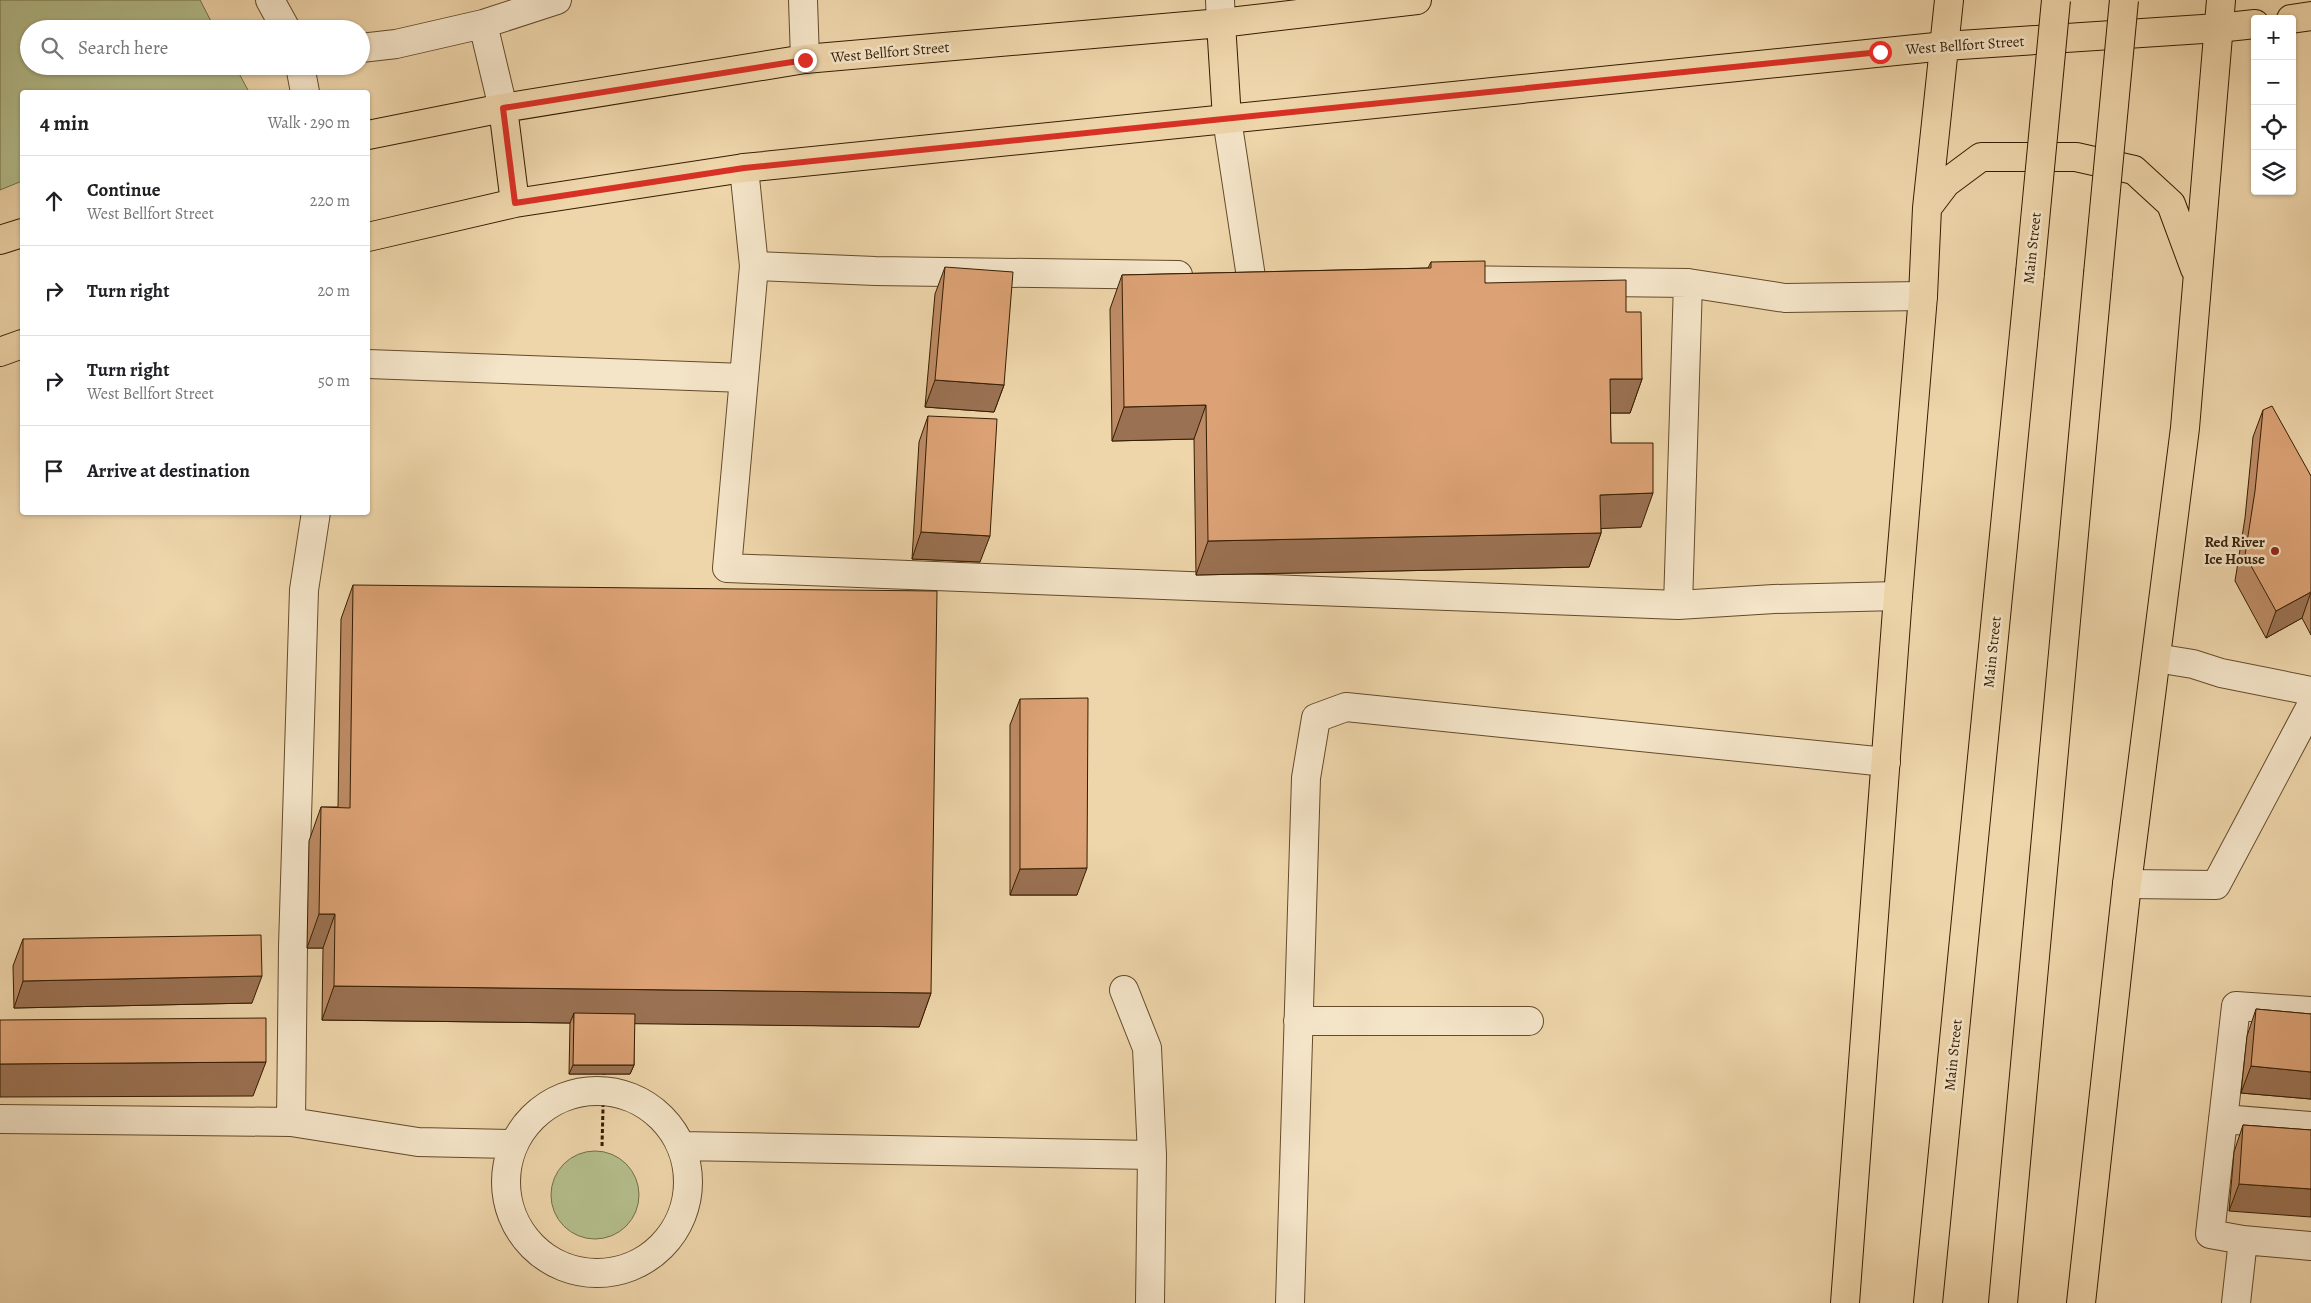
<!DOCTYPE html>
<meta charset="utf-8">
<style>
:root{--surface:#fff;--page:#f6f6f6;--text:#202124;--muted:#757577;--line:#e0e0e0}
body{margin:0;font-family:Alegreya,serif;background:var(--page);color:var(--text)}
.controls{position:absolute;right:15px;top:15px;display:grid;overflow:hidden;border-radius:5px;box-shadow:0 1px 4px #0004}
.controls button{width:45px;height:45px;display:grid;place-items:center;padding:0;border:0;border-bottom:1px solid var(--line);background:var(--surface);color:var(--text);font:25px sans-serif}
.stop{position:absolute;width:15px;height:15px;margin:-11px;border:4px solid #d93025;border-radius:50%;background:#fff}
.stop.end{background:#d93025;border-color:#fff;box-shadow:0 1px 5px #0008}
.list{margin:0;padding:0;list-style:none}
h2{display:flex;justify-content:space-between;align-items:center;height:65px;margin:0;padding:0 20px;font-size:21px}
h2 small{font-size:16px;font-weight:400;color:var(--muted)}
.list li{display:grid;grid-template-columns:32px 1fr auto;gap:15px;align-items:center;box-sizing:border-box;height:90px;padding:0 20px;border-top:1px solid var(--line)}
.list b{display:block;font-size:19px;white-space:nowrap}
.list p{margin:0;font-size:16px;white-space:nowrap;color:var(--muted)}
.list em{font-size:16px;font-style:normal;color:var(--muted)}
.icon{flex:none;width:28px;height:28px;fill:none;stroke:currentColor;stroke-width:2;stroke-linecap:round;stroke-linejoin:round}
.map{position:relative;flex:none;width:2311px;height:1303px;overflow:hidden}
.search{position:absolute;background:var(--surface);box-shadow:0 1px 4px #0004;left:20px;top:20px;width:350px;height:55px;display:flex;align-items:center;gap:12px;box-sizing:border-box;padding:0 18px;border-radius:28px;color:var(--muted);font-size:19px}
.panel{position:absolute;background:var(--surface);box-shadow:0 1px 4px #0004;left:20px;top:90px;width:350px;height:425px;border-radius:5px}
.map>svg:first-child{display:block}
</style>
<div class="map">
<svg width="2311" height="1303" viewBox="0 0 2311 1303">
<rect width="100%" height="100%" fill="#eed5aa"/>
<filter id="stains"><feTurbulence type="fractalNoise" baseFrequency=".004" numOctaves="4"/><feColorMatrix values="0 0 0 0 .2 0 0 0 0 .09 0 0 0 0 .02 0 0 0 .5 -.17"/></filter>
<radialGradient id="worn" r=".72"><stop offset=".6" stop-color="#630" stop-opacity="0"/><stop offset="1" stop-color="#630" stop-opacity=".3"/></radialGradient>
<path fill="#b4be8c" stroke="#746e46" d="M0,0H200L215,29H29V66H235L249,92H22V181L0,190Z
M551 1195a44 44 0 1 1 88 0a44 44 0 1 1-88 0Z"/>
<g fill="none" stroke-linecap="round" stroke-linejoin="round">
<g stroke="#634b2a" stroke-width="30">
<path id="minor" d="M270,0L286,29
M803,0L805,59
M1220,0L1221,23
M483,24L503,108
M361,48L396,44L483,24L557,0
M300,66L305,92
M1227,119L1251,277
M744,168L754,266L727,568L1678,605L1774,599L1898,596
M754,266L875,271L1178,275
M1448,280L1688,283L1785,298L1923,296
M368,364L744,378
M1678,605L1688,283
M2156,658L2193,664L2221,673L2311,691
M2127,884L2216,885L2311,706
M1124,990L1147,1048L1152,1155L1150,1303
M2311,1011L2236,1006L2210,1234L2243,1240L2311,1246
M1298,1021H1529
M506 1182a91 91 0 1 1 182 0a91 91 0 1 1-182 0Z
M0,1119L291,1122L418,1142L513,1144
M2223,1119L2311,1126
M291,1122L293,946L304,590L316,512
M681,1146L1152,1155
M1290,1303L1306,778L1316,718L1346,707L1886,762
M2236,1303L2243,1240"/>
</g>
<g stroke="#351d00" stroke-width="30">
<path id="major" d="M2291,19L2311,16
M1221,23L1227,119
M503,108L515,203
M368,135L503,108L805,59L1221,23L1417,0
M368,237L515,203L744,168L1945,46L2218,28L2255,24
M0,240L22,233
M0,352L22,344"/>
</g>
<g stroke="#351d00" stroke-width="30">
<path id="highway" d="M1927,208L1946,183L1981,157H2076L2134,170L2171,204L2195,269
M1845,1303L1898,596L1923,296L1927,208L1949,0
M1928,1303L2030,273
M2003,1303L2098,274
M2081,1303L2127,884L2185,428L2221,0"/>
</g>
<path stroke="#351d00" stroke-width="3" stroke-dasharray="4 2.5" stroke-linecap="butt" d="M602,1146L604,1071"/>
<use href="#minor" stroke="#f4e4c8" stroke-width="28"/>
<use href="#major" stroke="#eed5aa" stroke-width="28"/>
<use href="#highway" stroke="#eed5aa" stroke-width="28"/>
<g stroke="#351d00" stroke-width="30" stroke-linecap="butt">
<path id="highway-bridge" d="M2030,273L2056,0
M2098,274L2124,0"/>
</g>
<use href="#highway-bridge" stroke="#eed5aa" stroke-width="28"/>
</g>
<path fill="#bd8b65" stroke="#351d00" d="M1431,262L1485,283L1626,312L1642,379L1630,413H1610L1611,443L1641,527L1601,528V533L1589,567L1196,575L1194,439L1112,441L1110,309L1122,275L1428,268Z
M945,267L1004,385L994,412L925,407L935,294Z
M2263,410L2311,476V635L2302,618L2266,638L2235,581L2245,518L2253,437Z
M928,416L980,562L912,559L919,442Z
M353,585L931,993L919,1027L634,1023V1065L630,1074H569L570,1023L322,1020L323,948H307L309,841L321,807H338L341,619Z
M1020,699L1077,895H1010V725Z
M23,939L252,1003L14,1008L13,966Z
M2256,1009L2311,1014V1099L2241,1093L2247,1036Z
M2243,1125L2311,1130L2229,1211L2234,1152Z"/>
<path fill="#9a7152" stroke="#351d00" d="M1610,379H1642L1630,413H1597Z
M935,380L1004,385L994,412L925,407Z
M1206,405L1194,439L1112,441L1124,407Z
M1653,493L1641,527L1588,529L1600,495Z
M921,532L990,536L980,562L912,559Z
M1601,533L1589,567L1196,575L1208,541Z
M2311,592L2302,618L2266,638L2276,611Z
M1087,868L1077,895H1010L1020,869Z
M319,914H335L323,948H307Z
M262,976L252,1003L14,1008L23,981Z
M334,986L931,993L919,1027L574,1023V1013L570,1023L322,1020Z
M266,1062L253,1096L0,1097V1064Z
M573,1065H634L630,1074H569Z
M2251,1066L2311,1072V1099L2241,1093Z
M2239,1184L2311,1189V1217L2229,1211Z"/>
<path fill="#dca275" stroke="#351d00" d="M1485,261V283L1626,280V312H1641L1642,379H1610L1611,443H1653V493L1600,495L1601,533L1208,541L1206,405L1124,407L1122,275L1431,268V262Z
M945,267L1013,272L1004,385L935,380Z
M2272,406L2311,476V592L2276,611L2245,555L2255,491L2263,410Z
M928,416L997,419L990,536L921,532Z
M353,585L937,591L931,993L334,986L335,914H319L321,807L350,808Z
M1088,698L1087,868L1020,869V699Z
M261,935L262,976L23,981V939Z
M2256,1009L2311,1014V1072L2251,1066Z
M574,1013L635,1014L634,1065H573Z
M266,1018V1062L0,1064V1020Z
M2243,1125L2311,1130V1189L2239,1184Z"/>
<g fill="none" stroke-linecap="round" stroke-linejoin="round">
<path stroke="#d93025" stroke-width="6" d="M805,60L503,108L515,203L744,168L1880,52"/>
</g>
<circle fill="#8f2418" stroke="#f4e4c8" stroke-width="2" cx="2275" cy="551" r="5"/>
<g text-anchor="middle" stroke-width="5" stroke-linejoin="round" paint-order="stroke">
<g font-size="15" fill="#351d00" stroke="#f4e4c8">
<text transform="translate(1965 45) rotate(-4)" y="5">West Bellfort Street</text>
<text transform="translate(890 52) rotate(-5)" y="5">West Bellfort Street</text>
<text transform="translate(2032 248) rotate(-84)" y="5">Main Street</text>
<text transform="translate(1992 652) rotate(-84)" y="5">Main Street</text>
<text transform="translate(1953 1055) rotate(-84)" y="5">Main Street</text>
</g>
<g font-size="15" font-weight="bold" fill="#351d00" stroke="#f4e4c8" text-anchor="end">
<text x="2265" y="547">Red River<tspan x="2265" dy="17">Ice House</tspan></text>
</g>
</g>
<rect width="100%" height="100%" filter="url(#stains)"/>
<rect width="100%" height="100%" fill="url(#worn)"/>
</svg>
<div class="controls">
<button>+</button>
<button>−</button>
<button><svg class="icon" aria-label="locate" viewBox="0 0 24 24"><circle cx="12" cy="12" r="6"/><path d="M12 2v4M12 18v4M2 12h4M18 12h4"/></svg></button>
<button><svg class="icon" aria-label="layers" viewBox="0 0 24 24"><path d="M12 4l9 5-9 5-9-5zM3 14l9 5 9-5"/></svg></button>
</div>
<div class="stop" style="left:1880px;top:52px"></div>
<div class="stop end" style="left:805px;top:60px"></div>
<div class="search"><svg class="icon" aria-label="search" viewBox="0 0 24 24"><circle cx="10" cy="10" r="6"/><path d="M15 15l6 6"/></svg>Search here</div>
<section class="panel">
<h2>4 min<small>Walk · 290 m</small></h2>
<ul class="list">
<li><svg class="icon" aria-label="ahead" viewBox="0 0 24 24"><path d="M12 20V5M6 11l6-6 6 6"/></svg><div><b>Continue</b><p>West Bellfort Street</p></div><em>220 m</em></li>
<li><svg class="icon" aria-label="right" viewBox="0 0 24 24"><path d="M7 20v-9h11M14 6l5 5-5 5"/></svg><div><b>Turn right</b></div><em>20 m</em></li>
<li><svg class="icon" aria-label="right" viewBox="0 0 24 24"><path d="M7 20v-9h11M14 6l5 5-5 5"/></svg><div><b>Turn right</b><p>West Bellfort Street</p></div><em>50 m</em></li>
<li><svg class="icon" aria-label="arrive" viewBox="0 0 24 24"><path d="M6 21V4h12l-3 4 3 4H6"/></svg><div><b>Arrive at destination</b></div></li>
</ul>
</section>
</div>
